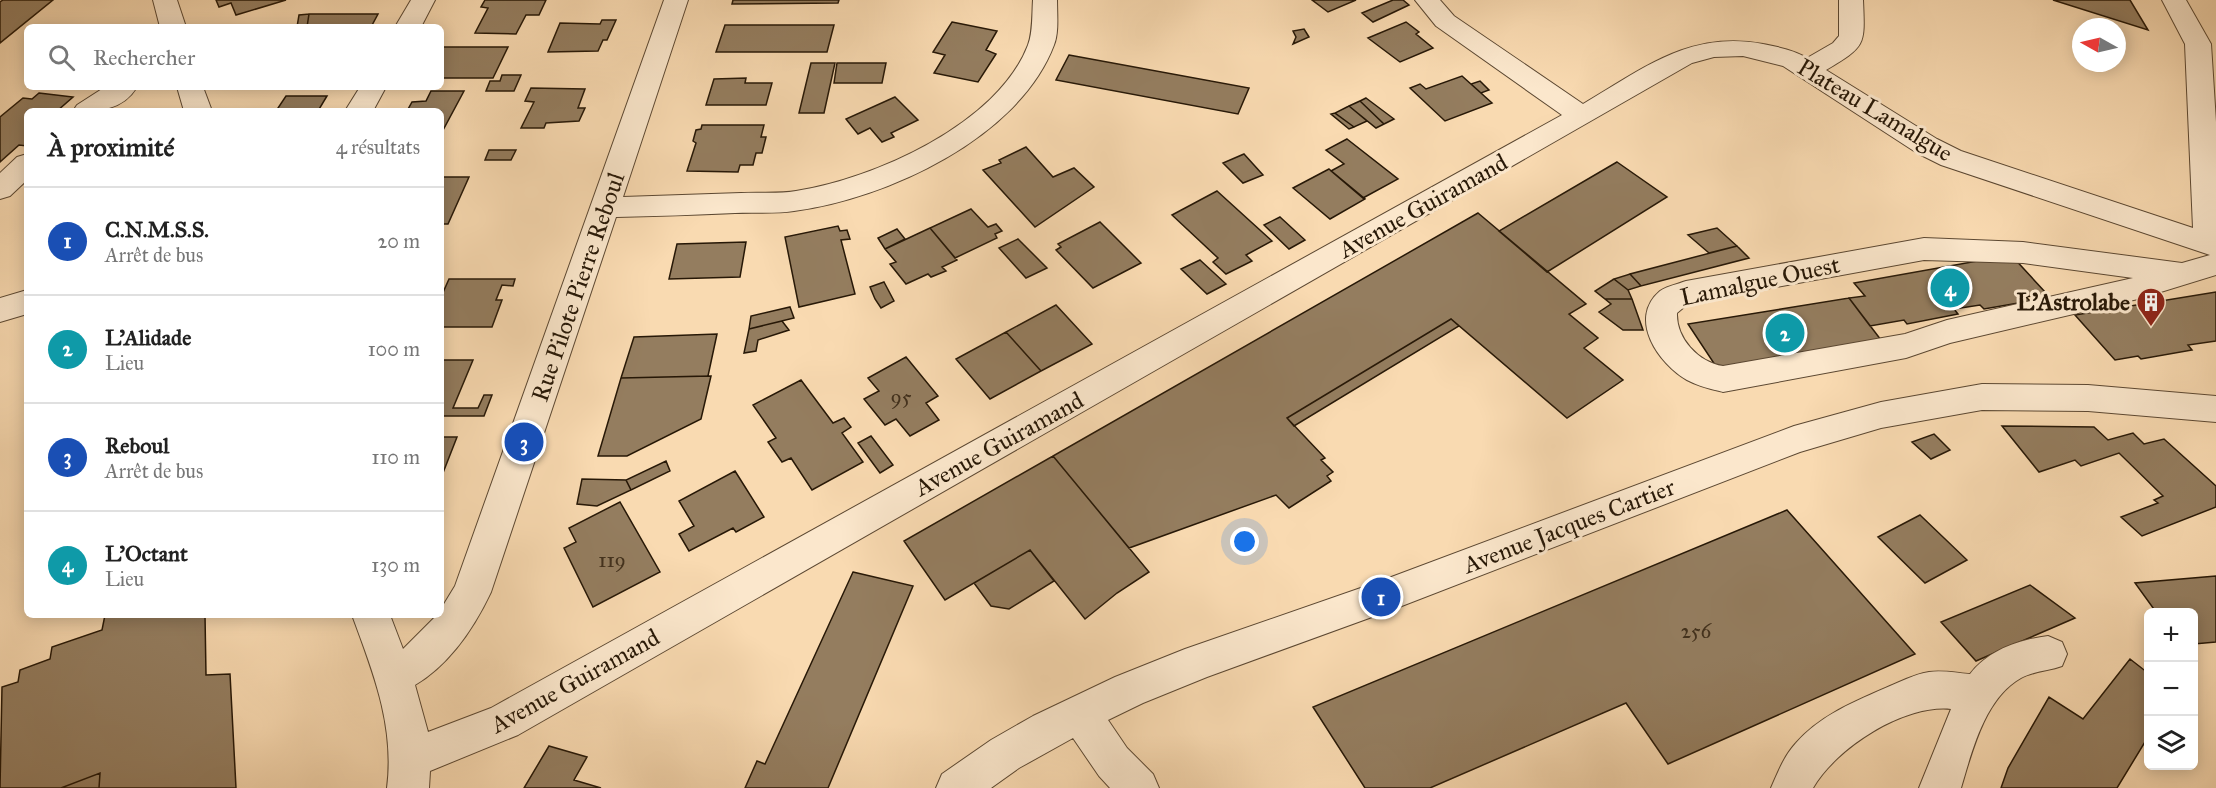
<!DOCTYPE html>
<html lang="fr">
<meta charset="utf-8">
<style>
:root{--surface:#fff;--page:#f2f2f2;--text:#222;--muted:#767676;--line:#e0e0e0;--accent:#7c3aed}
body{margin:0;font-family:"IM FELL Great Primer",serif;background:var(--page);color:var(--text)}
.controls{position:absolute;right:18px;bottom:18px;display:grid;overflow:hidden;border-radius:9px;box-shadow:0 3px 15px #0003}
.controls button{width:54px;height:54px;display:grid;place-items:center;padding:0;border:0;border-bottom:2px solid var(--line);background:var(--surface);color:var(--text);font:30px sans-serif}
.compass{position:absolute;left:2072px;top:18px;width:54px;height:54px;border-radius:50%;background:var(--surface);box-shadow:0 3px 15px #0003;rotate:278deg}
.you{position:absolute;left:1245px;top:542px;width:21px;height:21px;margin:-15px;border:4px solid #fff;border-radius:50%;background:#1a73e8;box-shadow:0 0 0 9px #1a73e833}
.badge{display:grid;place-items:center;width:39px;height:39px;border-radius:50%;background:var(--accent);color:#fff;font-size:20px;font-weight:700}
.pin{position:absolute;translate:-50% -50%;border:3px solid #fff;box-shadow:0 2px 6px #0006}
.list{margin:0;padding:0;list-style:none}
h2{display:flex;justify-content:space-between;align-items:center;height:78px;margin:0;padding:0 24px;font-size:26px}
h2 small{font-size:20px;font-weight:400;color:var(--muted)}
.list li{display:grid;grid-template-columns:39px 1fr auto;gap:18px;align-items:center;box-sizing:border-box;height:108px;padding:0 24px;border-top:2px solid var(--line)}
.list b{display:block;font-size:22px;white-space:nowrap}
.list p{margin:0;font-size:20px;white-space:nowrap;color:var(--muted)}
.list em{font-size:20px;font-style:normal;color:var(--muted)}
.icon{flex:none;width:33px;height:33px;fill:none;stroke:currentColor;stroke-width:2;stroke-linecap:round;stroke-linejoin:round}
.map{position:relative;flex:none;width:2216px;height:788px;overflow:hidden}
.search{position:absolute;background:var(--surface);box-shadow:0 3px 15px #0003;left:24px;top:24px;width:420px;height:66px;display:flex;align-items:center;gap:15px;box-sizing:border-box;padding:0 21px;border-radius:9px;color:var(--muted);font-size:22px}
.panel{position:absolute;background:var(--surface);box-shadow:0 3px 15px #0003;left:24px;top:108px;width:420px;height:510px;border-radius:9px}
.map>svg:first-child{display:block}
</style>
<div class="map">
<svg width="2216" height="788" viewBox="0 0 2216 788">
<rect width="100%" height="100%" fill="#f9dab1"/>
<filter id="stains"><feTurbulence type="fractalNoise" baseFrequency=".00333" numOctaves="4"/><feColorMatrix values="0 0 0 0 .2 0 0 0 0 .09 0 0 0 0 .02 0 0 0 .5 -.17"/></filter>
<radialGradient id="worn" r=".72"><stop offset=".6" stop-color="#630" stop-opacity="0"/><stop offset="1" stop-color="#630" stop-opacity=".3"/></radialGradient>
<path fill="#947d5f" stroke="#271807" stroke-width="1.5" d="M3,0H53L0,43V2Z
M216,0H286L236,15L231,3L219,7Z
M485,0H546L539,15H526L516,34L475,33L488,8L481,7Z
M733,0H839L838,3L732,4Z
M1312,0H1356L1328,12Z
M1393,0H1403L1409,5L1373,22L1362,13Z
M2053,0H2130L2148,30Z
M309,14H378L371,27H307Z
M309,14L307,27H297L299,15Z
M602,20H616L607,40H603L598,51L548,52L560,23L600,24Z
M952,22L997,31L986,50L996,54L978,82L934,73L945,55L933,52Z
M1406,22L1419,32L1416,34L1433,48L1400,62L1368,38Z
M725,25H834L827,52H716Z
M1304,29L1309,37L1293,44L1296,37L1293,31Z
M441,47H508L493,78H441Z
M1069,55L1249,88L1238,114L1056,80Z
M811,63H835L824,113H799Z
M837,63H886L882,83H834Z
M502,75H521L514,91H486L490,81H500Z
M1462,76L1492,103L1445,121L1410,88L1420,84L1426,89Z
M746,78L745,83H772L766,105H706L714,79Z
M1480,81L1489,90L1481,93L1471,84Z
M531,88L585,89L578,108H585L579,121L546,123L544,128H521L534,102L525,101Z
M431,91H464L442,132L441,111H407L412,102L426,101Z
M39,93L73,97L57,111H27V146L19,145L0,162V117L23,98L32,99Z
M286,96H327L318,111H276Z
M895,97L918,120L891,133L894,137L882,142L870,128L858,134L846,119Z
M1366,98L1394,119L1384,124L1360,101Z
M1360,101L1384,124L1376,128L1349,106Z
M1349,106L1367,121L1354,127L1335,113Z
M1335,113L1354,127L1349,129L1331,114Z
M702,125H764L761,137H766L762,153H756L753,165H740L738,172L687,171L696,143L693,141L696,130L701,129Z
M1347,139L1398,179L1363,198L1331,171L1344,164L1326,150Z
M1026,147L1053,177L1074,168L1094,187L1035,227L983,170L1001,163L999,160Z
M489,150H516L511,160H485Z
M1244,154L1263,175L1243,183L1223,163Z
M1617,162L1667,197L1547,272L1499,231Z
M1329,169L1365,199L1330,219L1293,188Z
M441,177H469L448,224H441Z
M1217,191L1272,241L1246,255L1252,261L1226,274L1213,262L1218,258L1172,215Z
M971,209L988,227L996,224L1002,231L995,234L997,238L955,258L930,228Z
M1478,213L1586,304L1569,314L1598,338L1584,348L1623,380L1567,418L1451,319L1287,418L1325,458L1321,460L1333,472L1327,476L1331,481L1289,508L1276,495L1129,548L1053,456Z
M1280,217L1305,240L1289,249L1264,225Z
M1100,222L1141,263L1093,288L1056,250L1061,247L1058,244Z
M838,226L840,231L847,230L850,239L841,240L855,294L799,307L785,237Z
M930,228L957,260L942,267L946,271L931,277L928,274L906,284L890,264L896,262L885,249Z
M1717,228L1737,246L1709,253L1688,235Z
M897,229L905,239L885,249L878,238Z
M1018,239L1047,268L1026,278L999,248Z
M746,242L740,277L669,279L677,244Z
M1737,246L1749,258L1641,286L1630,274Z
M2011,255L2046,293L2026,297L2030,301L1984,309L1980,305L1954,309L1958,314L1907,324L1904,320L1870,326L1849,298L1865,296L1854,283Z
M1200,260L1226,284L1207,294L1181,269Z
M1630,274L1641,286L1628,290L1614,279Z
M449,279H515L513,286L502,285L496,300H502L492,327H441V297Z
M1614,279L1628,290L1632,299H1605L1595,291Z
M884,282L894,301L881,308L875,299L870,287Z
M2216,292V341L2188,345L2192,350L2141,359L2138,356L2115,360L2075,315Z
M1849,298L1881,340L1717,368L1688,324Z
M1605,299H1632L1643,330H1623L1599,312L1611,304Z
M1056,305L1092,344L1041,371L1006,332Z
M790,307L794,318L749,329L751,316Z
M1451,319L1459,326L1294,426L1287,418Z
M782,321L789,330L758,340L756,351L744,353L749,329Z
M1006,332L1041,371L990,399L956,359Z
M717,334L708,376L621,378L634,337Z
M906,357L938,396L926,403L939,420L910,436L896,419L885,425L864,399L879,391L868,378Z
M441,360H473L453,408H478L484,395H492L484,416H441Z
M711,376L701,419L627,456H598L621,378Z
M801,380L833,423L844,418L851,427L842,433L863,462L812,490L791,458L782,462L768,442L776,438L753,405Z
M2002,426L2094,427L2108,440L2133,433L2144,444L2164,439L2216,486V507L2142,536L2121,517L2158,503L2154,500L2163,496L2119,453L2081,466L2075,460L2039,472Z
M1934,434L1950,450L1931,459L1912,442Z
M871,436L893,465L880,473L858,443Z
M441,437H457L441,478Z
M1053,456L1149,572L1117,593L1085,619L1030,550L945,600L904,541Z
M666,461L670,471L631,490L626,480Z
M735,471L764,517L736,532L733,528L689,551L679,534L694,526L679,501Z
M582,479L626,480L631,490L597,506L577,504Z
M620,502L660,572L593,607L564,548L576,542L569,528Z
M1787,510L1915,654L1668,764L1626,703L1430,788H1365L1313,707Z
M1920,515L1967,560L1925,583L1878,537Z
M1030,550L1054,581L1009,609L991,606L974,583Z
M853,572L913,586L828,788H745L757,761L765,764Z
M2216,576V642L2194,644V612H2156L2135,583Z
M2030,585L2075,618L1976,661L1941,622Z
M205,615L206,675L230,674L236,788H99L100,773L61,788H0L2,687L18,682L20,670L50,659L52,647L102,630L105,615Z
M2130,659L2148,673V737L2117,788H2001L2008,768L2049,697L2083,719Z
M549,746L587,757L574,780L601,788H524Z
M100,773L99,788H61Z"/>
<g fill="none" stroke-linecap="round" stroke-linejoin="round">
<g stroke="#5c4832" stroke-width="2">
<path id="minor" d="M153,0H177L186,27H160Z
M411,0H435L421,27H395Z
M664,0H688L623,197C662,196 702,194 741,193C760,192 778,194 796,191C874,179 998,124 1028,45C1033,32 1032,14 1033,0H1057C1057,15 1059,32 1054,45C1019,138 886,199 794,211C775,214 755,212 735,213C695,215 656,216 616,217L491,592C474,628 450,664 415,685L428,732L491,708L1562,115L1436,26L1415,0H1440L1454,16L1583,104C1643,69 1690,30 1763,44C1778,47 1794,50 1807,58L1833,43L1839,36V0H1863C1865,46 1866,46 1826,70L1937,139L1961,151L2193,228L2185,44L2162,0H2186L2211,44L2216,122V275L2138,299L1950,343L1906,358L1723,392C1711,389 1698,386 1687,380C1659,364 1627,319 1660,291C1667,286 1678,284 1686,281L1924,238L2023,242L2182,263L2210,255L1941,165L1917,153L1783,66L1743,56L1714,57L1692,63L518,735L430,771L429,788H387C395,726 373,672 352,615H390L403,649L437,615H441V609L455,586ZM1924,260L2023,263L2133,278L1947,320L1905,334L1723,366C1698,362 1676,338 1677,313L1689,303Z
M105,87H137C122,111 99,111 73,111L77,105Z
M177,87H203L212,111H184Z
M360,87H386L373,111H345Z
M27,154V180L10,196L0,199V173L17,157Z
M27,290V314L0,322V298Z
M1982,384L2088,385L2216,396V422L2088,411L1982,410L1881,428L1800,452L1394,609L1207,677L1143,703L1108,720L1127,748L1153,774L1159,788H1110L1099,776L1073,738L1019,768L991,788H936L942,774L991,740L1033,716L1115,677L1185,649L1378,582L1794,426L1881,402Z
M2048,636L2062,642L2067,654L2062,666C2049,671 2033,671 2021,678C1985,698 1972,751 1961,788H1919L1951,709C1904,704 1836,748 1813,788H1771C1778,772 1784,756 1796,743C1820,715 1856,701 1890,686C1902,681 1915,674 1929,672C1942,670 1957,673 1970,674C1989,650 2018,640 2048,636Z"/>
</g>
<use href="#minor" fill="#fbe7cc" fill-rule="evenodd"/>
</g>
<defs>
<g id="building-pin" transform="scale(1.5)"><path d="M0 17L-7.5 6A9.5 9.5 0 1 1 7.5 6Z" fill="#8f2418" stroke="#fbe7cc"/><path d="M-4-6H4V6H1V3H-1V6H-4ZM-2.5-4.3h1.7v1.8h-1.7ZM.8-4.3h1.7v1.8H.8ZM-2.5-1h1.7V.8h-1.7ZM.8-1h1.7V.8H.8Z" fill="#fff"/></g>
</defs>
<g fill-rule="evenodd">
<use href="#building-pin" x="2151" y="302"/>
</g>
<g text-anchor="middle" stroke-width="6" stroke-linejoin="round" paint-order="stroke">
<g font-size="21" fill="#42311d">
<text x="901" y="404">95</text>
<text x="612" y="567">119</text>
<text x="1696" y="638">256</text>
</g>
<g font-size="24" fill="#271807" stroke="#fbe7cc">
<text transform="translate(1875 110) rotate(31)" y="8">Plateau Lamalgue</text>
<text transform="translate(1423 206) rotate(-29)" y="8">Avenue Guiramand</text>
<text transform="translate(1760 281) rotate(-12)" y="8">Lamalgue Ouest</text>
<text transform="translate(578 287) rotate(-71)" y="8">Rue Pilote Pierre Reboul</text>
<text transform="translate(999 444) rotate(-29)" y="8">Avenue Guiramand</text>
<text transform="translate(1569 526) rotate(-21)" y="8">Avenue Jacques Cartier</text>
<text transform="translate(575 681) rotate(-29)" y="8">Avenue Guiramand</text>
</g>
<g font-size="24" font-weight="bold" fill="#271807" stroke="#fbe7cc" text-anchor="end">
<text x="2130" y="310">L'Astrolabe</text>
</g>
</g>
<rect width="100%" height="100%" filter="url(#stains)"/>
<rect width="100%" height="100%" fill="url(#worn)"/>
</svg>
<div class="controls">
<button>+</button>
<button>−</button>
<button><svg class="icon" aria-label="layers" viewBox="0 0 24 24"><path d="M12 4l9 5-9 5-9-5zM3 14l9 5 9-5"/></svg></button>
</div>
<svg class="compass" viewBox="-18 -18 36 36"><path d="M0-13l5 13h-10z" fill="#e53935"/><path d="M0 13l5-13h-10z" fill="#767676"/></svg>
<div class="you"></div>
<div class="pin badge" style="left:1381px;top:597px;background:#1a4fb4">1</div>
<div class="pin badge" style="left:1785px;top:333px;background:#0f9aa8">2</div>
<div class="pin badge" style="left:524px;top:442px;background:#1a4fb4">3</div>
<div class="pin badge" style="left:1950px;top:288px;background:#0f9aa8">4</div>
<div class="search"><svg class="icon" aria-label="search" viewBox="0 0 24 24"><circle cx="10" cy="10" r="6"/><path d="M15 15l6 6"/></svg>Rechercher</div>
<section class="panel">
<h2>À proximité<small>4 résultats</small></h2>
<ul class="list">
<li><span class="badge" style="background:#1a4fb4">1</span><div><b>C.N.M.S.S.</b><p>Arrêt de bus</p></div><em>20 m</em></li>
<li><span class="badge" style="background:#0f9aa8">2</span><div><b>L'Alidade</b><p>Lieu</p></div><em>100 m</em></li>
<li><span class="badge" style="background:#1a4fb4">3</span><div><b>Reboul</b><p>Arrêt de bus</p></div><em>110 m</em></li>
<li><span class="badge" style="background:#0f9aa8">4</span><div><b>L'Octant</b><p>Lieu</p></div><em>130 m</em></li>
</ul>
</section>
</div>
